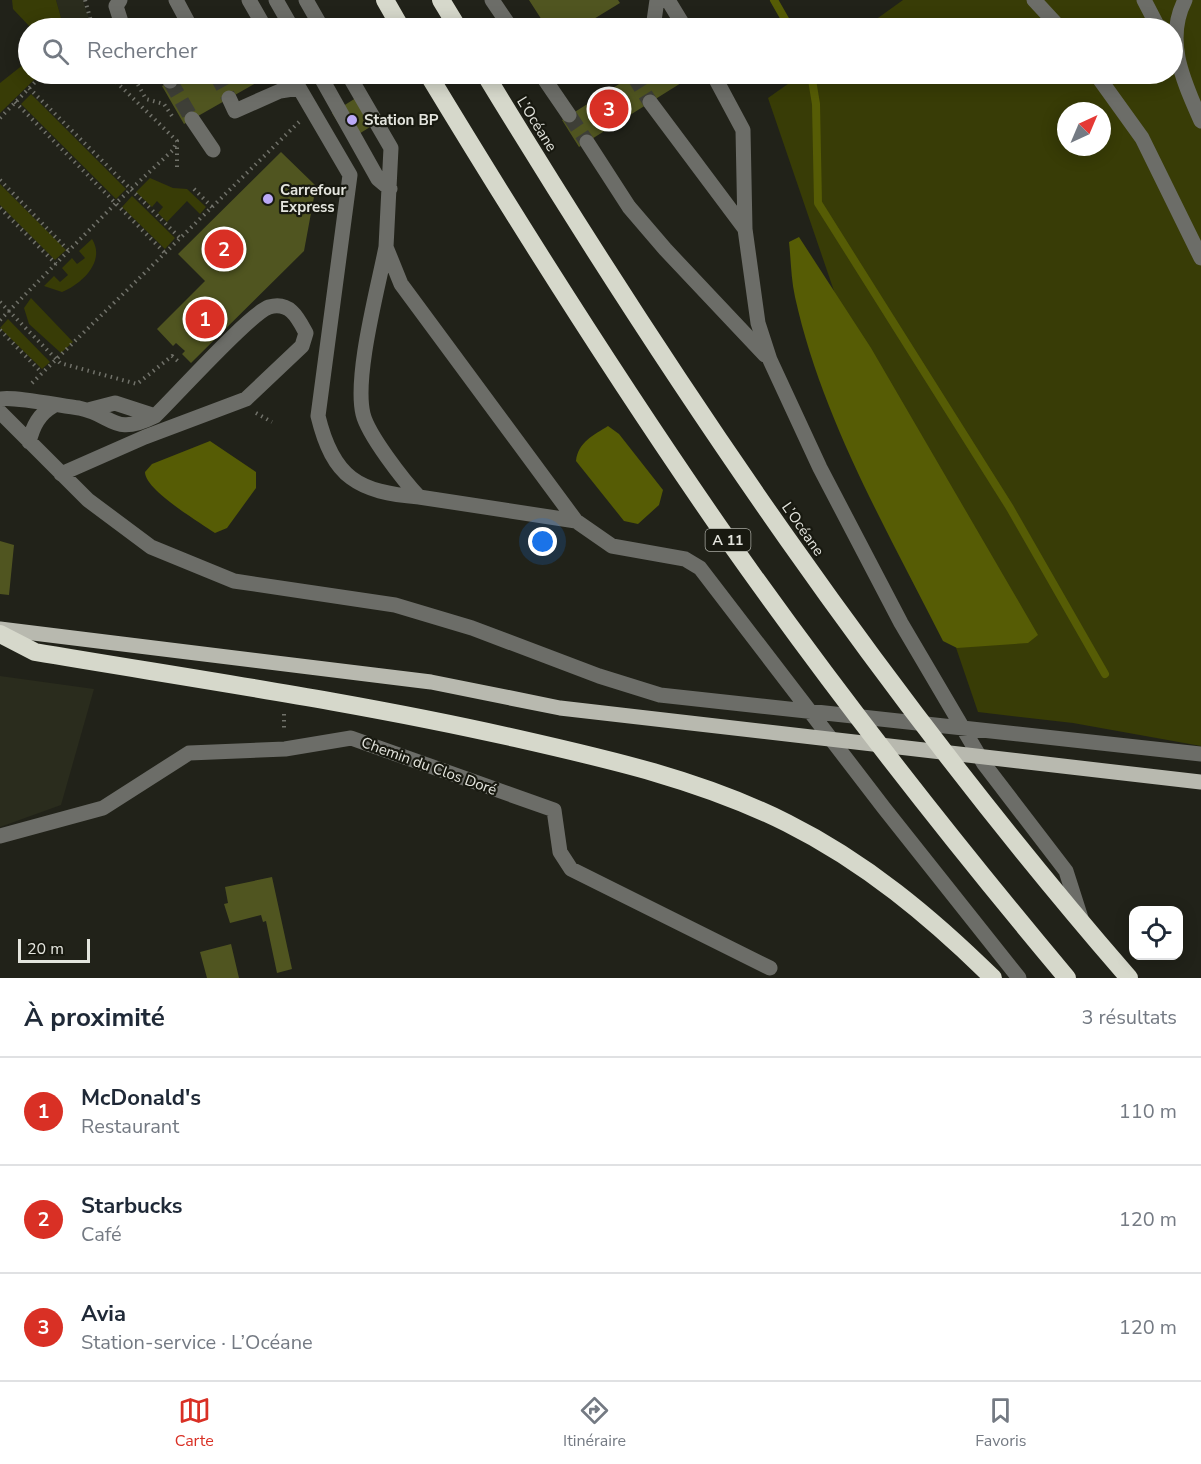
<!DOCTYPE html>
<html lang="fr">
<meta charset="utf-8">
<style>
:root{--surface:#fff;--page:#f6f6f7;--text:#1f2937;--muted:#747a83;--line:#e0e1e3;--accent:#d93025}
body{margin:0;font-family:"Nunito Sans",sans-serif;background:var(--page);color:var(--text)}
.controls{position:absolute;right:18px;bottom:18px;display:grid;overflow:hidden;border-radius:12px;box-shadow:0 3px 15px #0003}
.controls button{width:54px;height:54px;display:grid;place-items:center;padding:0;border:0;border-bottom:2px solid var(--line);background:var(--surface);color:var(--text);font:30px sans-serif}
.compass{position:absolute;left:1057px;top:102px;width:54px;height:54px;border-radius:50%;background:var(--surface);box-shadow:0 3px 15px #0003;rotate:44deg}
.scale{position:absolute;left:18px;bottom:15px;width:72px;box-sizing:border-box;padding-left:6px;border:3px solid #e4e5de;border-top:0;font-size:16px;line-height:21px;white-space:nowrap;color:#e4e5de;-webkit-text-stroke:4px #181910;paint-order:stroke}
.you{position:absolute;left:543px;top:542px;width:21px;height:21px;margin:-15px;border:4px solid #fff;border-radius:50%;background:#1a73e8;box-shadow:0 0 0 9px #1a73e833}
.badge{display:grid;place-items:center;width:39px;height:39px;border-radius:50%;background:var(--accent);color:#fff;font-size:20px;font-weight:700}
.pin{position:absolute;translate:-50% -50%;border:3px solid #fff;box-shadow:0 2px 6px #0006}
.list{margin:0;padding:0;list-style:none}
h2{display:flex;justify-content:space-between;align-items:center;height:78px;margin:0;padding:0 24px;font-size:26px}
h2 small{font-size:20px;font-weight:400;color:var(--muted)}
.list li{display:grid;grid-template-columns:39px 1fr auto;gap:18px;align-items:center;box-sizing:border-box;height:108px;padding:0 24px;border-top:2px solid var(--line)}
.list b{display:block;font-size:22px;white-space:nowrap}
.list p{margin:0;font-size:20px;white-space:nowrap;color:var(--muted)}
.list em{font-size:20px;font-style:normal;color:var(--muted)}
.icon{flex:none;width:33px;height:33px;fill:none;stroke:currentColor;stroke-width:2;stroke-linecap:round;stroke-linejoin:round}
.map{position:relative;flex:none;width:1201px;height:978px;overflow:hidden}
.search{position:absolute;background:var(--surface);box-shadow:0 3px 15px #0003;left:18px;right:18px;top:18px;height:66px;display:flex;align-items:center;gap:15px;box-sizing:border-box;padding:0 21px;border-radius:33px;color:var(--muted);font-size:22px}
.sheet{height:402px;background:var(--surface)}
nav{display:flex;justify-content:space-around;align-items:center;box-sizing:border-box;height:84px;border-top:2px solid var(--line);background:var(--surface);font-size:16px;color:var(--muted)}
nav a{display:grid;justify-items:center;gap:3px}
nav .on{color:var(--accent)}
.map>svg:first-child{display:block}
</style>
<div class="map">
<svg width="1201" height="978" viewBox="0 0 1201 978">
<rect width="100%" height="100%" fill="#212219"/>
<path fill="#2a2c1d" d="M56,0H83L92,28H69L62,21Z
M0,676L94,689L61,805L0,827Z"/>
<path fill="#383c06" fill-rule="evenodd" d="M12,0H56L62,21L69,28H31L13,9Z
M903,0H1201V746L1073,723L978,712L768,98L802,74H1172V28H864ZM1066,111H1102V147H1066Z
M24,64H28V74H40L0,113V83Z
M31,94L126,189L116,199L21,104Z
M150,178L173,188L187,189L206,207L200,214L187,201L167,222L158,213L163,207L157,201L152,207L136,192Z
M0,184L66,250L55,260L0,205Z
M132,196L175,238L165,249L122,207Z
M92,239C106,261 82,284 62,292L44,286L54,276L60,282L68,275L62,268L72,258L77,264L85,258L79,251Z
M31,298L73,342L61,353L29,324L24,308Z
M8,319L50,362L42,369L0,328Z"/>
<path fill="#565c05" d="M799,237L871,348L1027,616L1038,635L1028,643L957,648L943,641C887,530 822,419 795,297C791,279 791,260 789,242Z
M608,426L619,434L663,490L659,505L638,524L624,521L576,461C578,442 594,435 608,426Z
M210,441L256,472V488L227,528L215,533C199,522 145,490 145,472L152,464Z"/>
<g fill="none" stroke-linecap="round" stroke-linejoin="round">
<path stroke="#565c05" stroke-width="8" d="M774,0L790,28
M811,74L816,104L818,203L1010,508L1105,674"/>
</g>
<path fill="#505520" d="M529,0H618L620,3L579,28H547Z
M184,74H272L184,124L162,86Z
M635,74H687L689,78L579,147L562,120Z
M359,96L375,124L349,140L332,113Z
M281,152L316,186L304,251L191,363L182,354L185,351L176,343L173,346L157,329L205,281L178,254Z
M0,541L14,545L9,595L0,594Z
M272,877L292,969L277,973L266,921L263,922L261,915L230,923L224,904L228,903L225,887Z
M231,944L239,978H207L200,952Z"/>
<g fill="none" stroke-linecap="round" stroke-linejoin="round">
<path stroke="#3e3f37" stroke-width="15" stroke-dasharray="15 8" stroke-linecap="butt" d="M216,74L229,98
M633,75L650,102
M170,81L192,119
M569,115L587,142"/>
<path stroke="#71726a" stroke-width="4" stroke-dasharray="1.5 4.5" stroke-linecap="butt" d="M85,0L93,28
M132,74L146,99L164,104L174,119
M29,88L180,238
M15,102L165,253
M0,118L43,74
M177,167V146
M0,180L69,251
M194,189L212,207
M0,208L56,264
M0,302L60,363L137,384L172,356L180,363
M0,320L116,203L173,150L177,141L108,74
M0,330L42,373
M32,383L299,122
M256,413L272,422
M284,714V731"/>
<path stroke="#6c6d68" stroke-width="15" d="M120,0L116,6L123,28
M176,0L191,28
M249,0L265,28
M276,0L292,28
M306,0L322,28
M492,0L511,28
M668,0L685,28
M1034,0L1060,28
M1144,0L1157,25L1162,28
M1185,0C1164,41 1184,82 1201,121
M653,28L657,0
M166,74L170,81
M291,74L350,175L318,416C333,478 358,492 419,497
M319,74L378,179L390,189
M348,74L391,148L386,247L401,284L576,521L612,546L685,559L700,568L884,808L1019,978
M541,74L569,115
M632,74L633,75
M713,74L743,130L745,229L758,323L770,360L820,468L901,623L984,764L1066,871L1081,918
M1096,74L1142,138L1201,258
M229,98L235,111L280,91L299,88
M650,102L745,229
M192,119L213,150
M587,142L629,207L665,249L765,355
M386,247C378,288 354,376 363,414C368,435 404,481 419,497L576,521
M0,399C13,396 62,406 79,408C114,415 113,437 155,416C175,397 250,313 269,307C290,301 298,318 306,333L302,346L246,399L145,437L61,474
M88,410L115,403L155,416
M0,412L88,500L151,547L234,581L395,605L472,628L599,676L660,695L1201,754
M29,442C33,426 39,414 53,406
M0,836L103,808L189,753L285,749L351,738L554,810L560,852L571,869L770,968"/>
<path stroke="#b8b9af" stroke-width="15" d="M0,629L431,682L560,708L1201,782"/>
<path stroke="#d6d8cb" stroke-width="18" d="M385,0L401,28
M441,0L458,28
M428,74C523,231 621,386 726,537C833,689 948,836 1067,978
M485,74C677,390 886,698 1129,978
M0,634L35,652C195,679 356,702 515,738C608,759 701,780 787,823C865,862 931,917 993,978"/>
</g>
<g fill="#bbaaf6" stroke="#181910" stroke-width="2">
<circle cx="352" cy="120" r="6"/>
<circle cx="268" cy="199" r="6"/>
</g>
<g text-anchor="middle" stroke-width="4.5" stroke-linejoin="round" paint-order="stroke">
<rect fill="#181910" stroke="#a7a8a0" stroke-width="1.5" x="705.5" y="529" width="45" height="22" rx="4.5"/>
<g font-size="14" font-weight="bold" fill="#e4e5de">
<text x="728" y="545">A 11</text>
</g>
<g font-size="15" font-weight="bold" fill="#e4e5de" stroke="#181910" text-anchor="start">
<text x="364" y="125">Station BP</text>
<text x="280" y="195">Carrefour<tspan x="280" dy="17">Express</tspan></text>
</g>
<g font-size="15" fill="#e4e5de" stroke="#181910">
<text transform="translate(537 124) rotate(58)" y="5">L’Océane</text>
<text transform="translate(803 529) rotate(55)" y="5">L’Océane</text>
<text transform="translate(429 766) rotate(20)" y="5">Chemin du Clos Doré</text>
</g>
</g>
</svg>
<div class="controls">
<button><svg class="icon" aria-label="locate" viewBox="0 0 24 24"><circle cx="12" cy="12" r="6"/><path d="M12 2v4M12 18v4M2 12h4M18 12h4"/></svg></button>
</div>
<svg class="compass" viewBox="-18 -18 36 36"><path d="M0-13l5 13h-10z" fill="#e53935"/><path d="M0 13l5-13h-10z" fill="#747a83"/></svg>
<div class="scale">20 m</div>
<div class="you"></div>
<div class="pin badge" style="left:205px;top:319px">1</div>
<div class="pin badge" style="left:224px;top:249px">2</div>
<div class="pin badge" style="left:609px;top:109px">3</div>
<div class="search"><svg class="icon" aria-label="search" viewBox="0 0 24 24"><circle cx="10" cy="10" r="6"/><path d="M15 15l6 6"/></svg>Rechercher</div>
</div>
<section class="sheet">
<h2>À proximité<small>3 résultats</small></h2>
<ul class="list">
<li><span class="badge">1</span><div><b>McDonald's</b><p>Restaurant</p></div><em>110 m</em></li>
<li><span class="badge">2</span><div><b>Starbucks</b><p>Café</p></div><em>120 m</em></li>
<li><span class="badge">3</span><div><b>Avia</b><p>Station-service · L’Océane</p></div><em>120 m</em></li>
</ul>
</section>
<nav>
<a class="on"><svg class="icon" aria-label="map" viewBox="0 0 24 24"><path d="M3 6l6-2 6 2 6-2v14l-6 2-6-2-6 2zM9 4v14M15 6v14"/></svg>Carte</a>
<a><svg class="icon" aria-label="directions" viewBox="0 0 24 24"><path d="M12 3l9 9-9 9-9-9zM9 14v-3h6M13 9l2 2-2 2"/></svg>Itinéraire</a>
<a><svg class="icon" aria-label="saved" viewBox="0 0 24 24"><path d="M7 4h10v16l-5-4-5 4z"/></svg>Favoris</a>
</nav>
